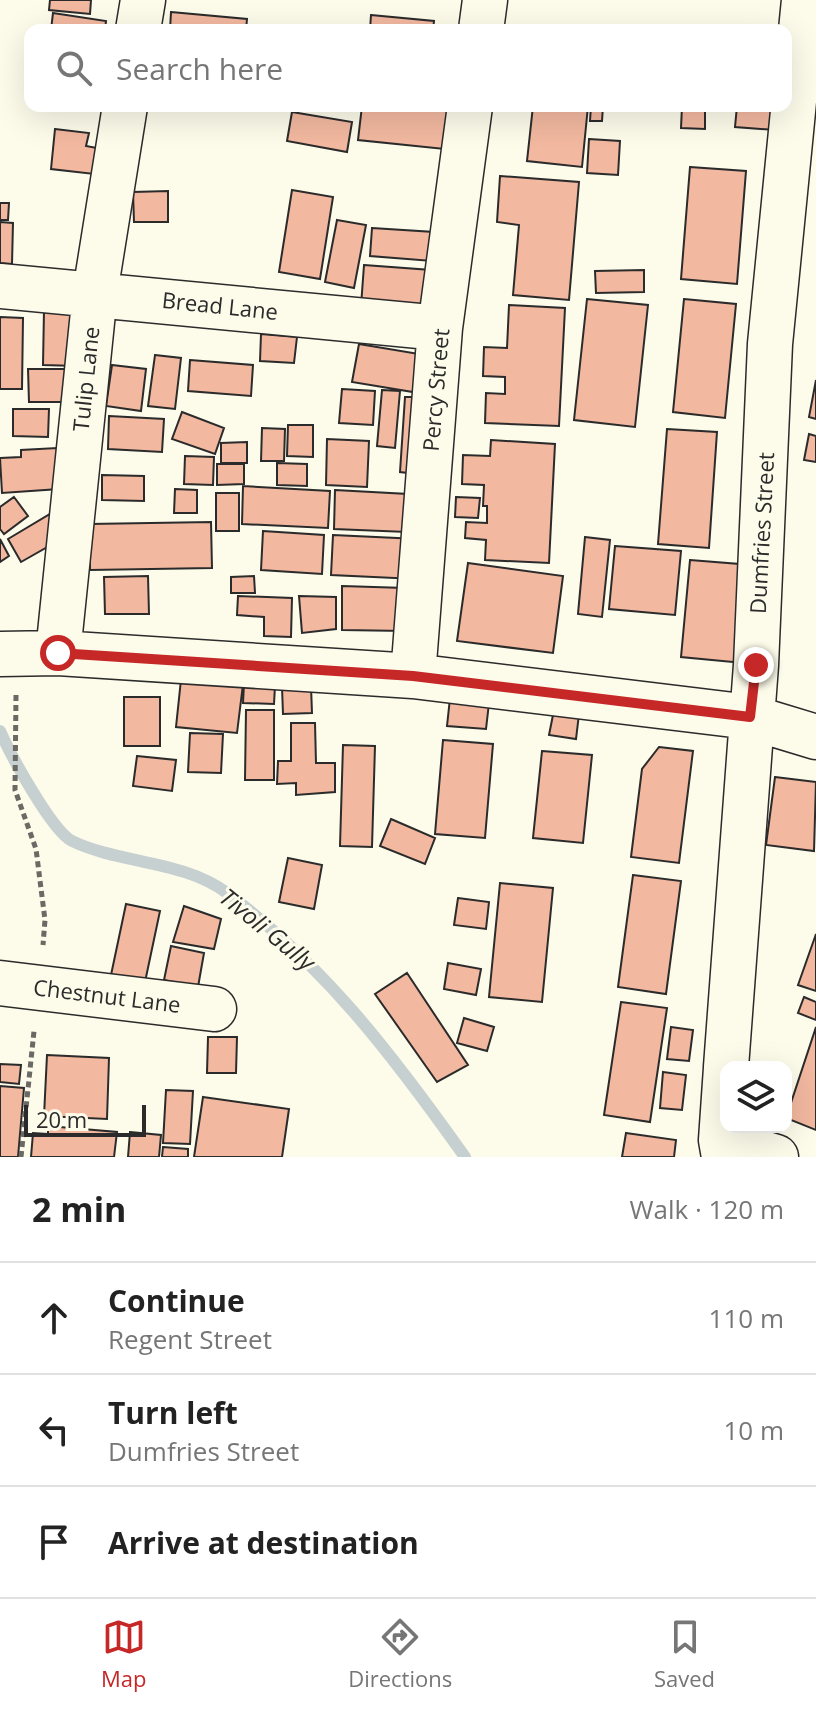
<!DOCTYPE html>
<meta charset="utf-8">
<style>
:root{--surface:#fff;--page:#f2f2f2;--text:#222;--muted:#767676;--line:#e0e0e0;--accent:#c62828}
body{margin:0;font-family:"Open Sans",sans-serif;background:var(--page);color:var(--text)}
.controls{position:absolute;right:24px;bottom:24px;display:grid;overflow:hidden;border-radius:16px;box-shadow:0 8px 32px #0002}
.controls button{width:72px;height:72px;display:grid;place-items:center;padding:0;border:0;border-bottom:2px solid var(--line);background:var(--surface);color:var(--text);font:40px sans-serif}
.scale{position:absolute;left:24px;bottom:20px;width:122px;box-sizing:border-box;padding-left:8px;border:4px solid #2b2b2b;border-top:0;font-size:22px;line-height:28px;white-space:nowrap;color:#2b2b2b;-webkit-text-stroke:6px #fdfbea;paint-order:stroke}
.stop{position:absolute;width:24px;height:24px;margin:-18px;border:6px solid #c62828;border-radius:50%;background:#fff}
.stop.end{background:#c62828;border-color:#fff;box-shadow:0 2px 8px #0008}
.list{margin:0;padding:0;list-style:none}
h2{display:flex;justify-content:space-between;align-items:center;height:104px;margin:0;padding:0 32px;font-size:34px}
h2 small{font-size:26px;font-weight:400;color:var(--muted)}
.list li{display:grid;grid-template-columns:52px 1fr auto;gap:24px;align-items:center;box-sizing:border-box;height:112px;padding:0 32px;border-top:2px solid var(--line)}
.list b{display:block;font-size:30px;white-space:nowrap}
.list p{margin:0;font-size:26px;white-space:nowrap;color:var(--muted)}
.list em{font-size:26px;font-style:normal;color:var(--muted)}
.icon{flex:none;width:44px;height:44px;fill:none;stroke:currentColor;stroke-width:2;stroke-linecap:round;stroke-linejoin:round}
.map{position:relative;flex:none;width:816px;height:1157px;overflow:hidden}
.search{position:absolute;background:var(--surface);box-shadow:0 8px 32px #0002;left:24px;right:24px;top:24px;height:88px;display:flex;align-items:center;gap:20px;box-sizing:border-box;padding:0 28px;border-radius:16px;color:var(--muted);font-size:30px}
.sheet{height:440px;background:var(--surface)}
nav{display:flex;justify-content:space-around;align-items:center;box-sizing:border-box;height:112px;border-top:2px solid var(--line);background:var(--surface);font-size:22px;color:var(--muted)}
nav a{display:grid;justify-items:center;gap:4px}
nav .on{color:var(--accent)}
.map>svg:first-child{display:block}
</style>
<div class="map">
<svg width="816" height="1157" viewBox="0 0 816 1157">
<rect width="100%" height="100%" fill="#fdfbea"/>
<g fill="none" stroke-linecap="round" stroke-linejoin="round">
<path stroke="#c7d0d0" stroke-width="12" d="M0,731C10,754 52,831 72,841C120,864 183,860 227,893C326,967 394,1057 465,1157"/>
</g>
<path fill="#f2b8a0" stroke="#2b2b2b" stroke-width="2" d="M50,0H91L90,14L49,10Z
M171,12L247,19L246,30H170Z
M53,13L106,21L105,30H51Z
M371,15L434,21L433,30H370Z
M362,106H459L454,150L358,140Z
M533,106H588L582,167L527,161Z
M591,106H603L602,121H590Z
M682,106H705V129L681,128Z
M737,106H786L788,131L735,127Z
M292,112L352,122L347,152L287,141Z
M55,129L89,133L86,146L97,148L94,174L51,169Z
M589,139L620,141L618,175L587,173Z
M690,167L746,171L737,284L681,279Z
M500,176L579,182L569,300L513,295L519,225L497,222Z
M292,190L333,197L320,279L279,272Z
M168,191V222H134L133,192Z
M0,203H9L8,220H0Z
M337,220L366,225L354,288L325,282Z
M0,222L13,223L12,264L0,263Z
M372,228L434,232L432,261L370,256Z
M364,265L431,270L427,312L361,306Z
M644,270V292L596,293L595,271Z
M587,299L648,305L635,427L574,420Z
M684,299L736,304L725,418L673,412Z
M509,305L565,308L559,426L485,423L486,393L505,394V377L483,376L484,347L507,348Z
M44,310H78L77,366L43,365Z
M0,317L23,318L22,389H0Z
M261,334L297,337L294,363L260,361Z
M359,344L431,356L425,394L352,382Z
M155,355L181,358L175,409L148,406Z
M190,360L253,365L251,396L188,391Z
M112,365L146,369L141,411L106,406Z
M28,369H66V402H29Z
M816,380V419L809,417Z
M342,389L375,391L373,425L339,423Z
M382,390L400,391L395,448L377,446Z
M405,397H421L416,474L400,472Z
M13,409H49L48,437L13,436Z
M182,412L224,428L215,454L172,439Z
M109,416L164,419L162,452L108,449Z
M288,425H313V457L287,456Z
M262,428L285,429L284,461H261Z
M667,429L717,432L709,548L658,544Z
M809,434L816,436V462L804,460Z
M327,439L369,441L367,487L326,485Z
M491,440L555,444L549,563L485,560L486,540L465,538L466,522L487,523V506H483L484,485L462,484L463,455L490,456Z
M247,442V463H221V443Z
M57,448L59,489L2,493L0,458L21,457V450Z
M185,456L214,457L213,485L184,484Z
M277,463L307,464V486L277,485Z
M217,464H244V484L217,485Z
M102,475L144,476V501L102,500Z
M243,486L330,491L328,528L242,524Z
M175,489L197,490V513H174Z
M335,490L408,494L407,532L334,529Z
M216,493H239V531H216Z
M14,497L28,516L4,534L0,529V507Z
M456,497L480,498L478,518L455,517Z
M50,514L63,538L21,562L8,539Z
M211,522L212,568L90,570L89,524Z
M263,531L324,535L322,574L261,570Z
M333,535L418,539L416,579L331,575Z
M585,537L610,540L602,617L578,614Z
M0,539L9,556L0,562Z
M615,546L681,551L675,615L609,609Z
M690,560L752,565L743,663L681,657Z
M468,563L563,576L553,653L457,641Z
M148,576L149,614H105L104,577Z
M254,576L255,593H231V577Z
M342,586L405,588V631L342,630Z
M238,596L292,598L291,637L264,636V617L237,615Z
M299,596L336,597V629L302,633Z
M182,670L244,676L237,733L176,727Z
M244,684L275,686L274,704L243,703Z
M311,686L312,713L283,714L282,687Z
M124,697H160V746H124Z
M450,698L489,703L486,729L447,726Z
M246,710H274V780H245Z
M554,710L579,714L576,739L549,735Z
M291,723H315L316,763H335V792L296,795V783L277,784L278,761H291Z
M190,733L223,734L221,773L188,772Z
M443,740L493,744L485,838L435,834Z
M343,745L375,746L372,847L340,846Z
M659,747L693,751L679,863L631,857L642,769Z
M542,751L592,755L583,843L533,838Z
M137,756L176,760L172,791L133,786Z
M775,777L816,782L814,851L766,845Z
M391,819L435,838L425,864L380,846Z
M288,858L322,865L314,909L279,902Z
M633,875L681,881L666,994L618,987Z
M500,883L553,888L542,1002L489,997Z
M458,898L489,902L486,929L454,925Z
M126,904L160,911L145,982L111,975Z
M184,906L221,919L214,949L173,942Z
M816,934V991L798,985Z
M171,946L204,953L198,987L164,980Z
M448,963L481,969L476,995L444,989Z
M407,973L468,1065L437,1082L375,994Z
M804,997L816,1002V1020L798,1013Z
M621,1002L667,1008L650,1122L604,1115Z
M464,1018L494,1027L487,1051L457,1043Z
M671,1027L693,1030L689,1061L667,1059Z
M816,1027V1130L786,1118Z
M208,1037H237L236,1073H207Z
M47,1055L109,1058L107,1119L44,1116Z
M0,1064L21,1065L19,1084L0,1082Z
M663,1072L686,1075L682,1110L660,1108Z
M0,1086L24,1088L18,1157H0Z
M166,1090L193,1091L190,1144L163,1143Z
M203,1097L289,1109L282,1157H194Z
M48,1126L117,1132L114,1157H31L33,1133L48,1134Z
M130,1132L161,1135L159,1157H128Z
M626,1133L676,1140L674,1157H622Z
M163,1147L188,1149V1157H162Z"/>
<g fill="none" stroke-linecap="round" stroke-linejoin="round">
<g stroke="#2b2b2b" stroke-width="47">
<path id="minor" d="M138,30L143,0
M481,30L485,0
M0,286L440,328
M58,653L95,293L125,106
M0,654L58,653L413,676L750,717L816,737
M413,676L440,328L470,106
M0,983L214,1009
M726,1067L756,665L770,344L804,0
M721,1140L776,1157
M724,1157L721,1140L726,1068"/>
</g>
<path stroke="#6a6964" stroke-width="5" stroke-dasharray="6 4" stroke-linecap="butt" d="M16,695L15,790L36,849L45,920L43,945
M21,1157L34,1031"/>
<use href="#minor" stroke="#fdfbea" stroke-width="44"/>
</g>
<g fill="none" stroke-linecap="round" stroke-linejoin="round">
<path stroke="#c62828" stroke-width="10" d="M58,653L413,676L750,717L756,665"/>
</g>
<g text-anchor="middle" stroke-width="6" stroke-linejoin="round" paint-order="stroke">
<g font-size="22" fill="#2b2b2b" stroke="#fdfbea">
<text transform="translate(220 306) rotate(6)" y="8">Bread Lane</text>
<text transform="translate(86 379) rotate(-84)" y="8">Tulip Lane</text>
<text transform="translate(436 390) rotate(-85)" y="8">Percy Street</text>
<text transform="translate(762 533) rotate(-87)" y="8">Dumfries Street</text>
<text transform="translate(107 996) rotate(7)" y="8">Chestnut Lane</text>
</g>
<g font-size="24" font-style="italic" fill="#2b2b2b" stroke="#fdfbea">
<text transform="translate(267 930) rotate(39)" y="8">Tivoli Gully</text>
</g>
</g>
</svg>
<div class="controls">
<button><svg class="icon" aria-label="layers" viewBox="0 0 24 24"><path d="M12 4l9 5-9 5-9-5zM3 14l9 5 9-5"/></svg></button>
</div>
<div class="scale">20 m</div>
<div class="stop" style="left:58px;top:653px"></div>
<div class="stop end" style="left:756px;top:665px"></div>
<div class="search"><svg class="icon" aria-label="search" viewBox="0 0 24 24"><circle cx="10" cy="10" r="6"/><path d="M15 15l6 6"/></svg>Search here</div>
</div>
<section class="sheet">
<h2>2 min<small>Walk · 120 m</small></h2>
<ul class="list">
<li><svg class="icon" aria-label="ahead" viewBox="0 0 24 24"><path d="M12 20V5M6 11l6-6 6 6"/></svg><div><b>Continue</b><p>Regent Street</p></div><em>110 m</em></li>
<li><svg class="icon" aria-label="left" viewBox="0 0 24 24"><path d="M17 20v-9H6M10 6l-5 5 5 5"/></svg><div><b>Turn left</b><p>Dumfries Street</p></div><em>10 m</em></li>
<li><svg class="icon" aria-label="arrive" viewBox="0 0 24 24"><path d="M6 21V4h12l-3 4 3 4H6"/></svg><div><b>Arrive at destination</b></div></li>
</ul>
</section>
<nav>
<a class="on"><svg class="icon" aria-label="map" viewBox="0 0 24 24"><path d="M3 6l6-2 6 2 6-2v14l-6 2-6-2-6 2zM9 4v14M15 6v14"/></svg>Map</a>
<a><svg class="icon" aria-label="directions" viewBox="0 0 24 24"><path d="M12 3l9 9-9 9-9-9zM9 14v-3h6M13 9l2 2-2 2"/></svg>Directions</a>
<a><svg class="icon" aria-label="saved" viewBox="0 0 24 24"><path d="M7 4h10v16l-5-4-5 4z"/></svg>Saved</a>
</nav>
